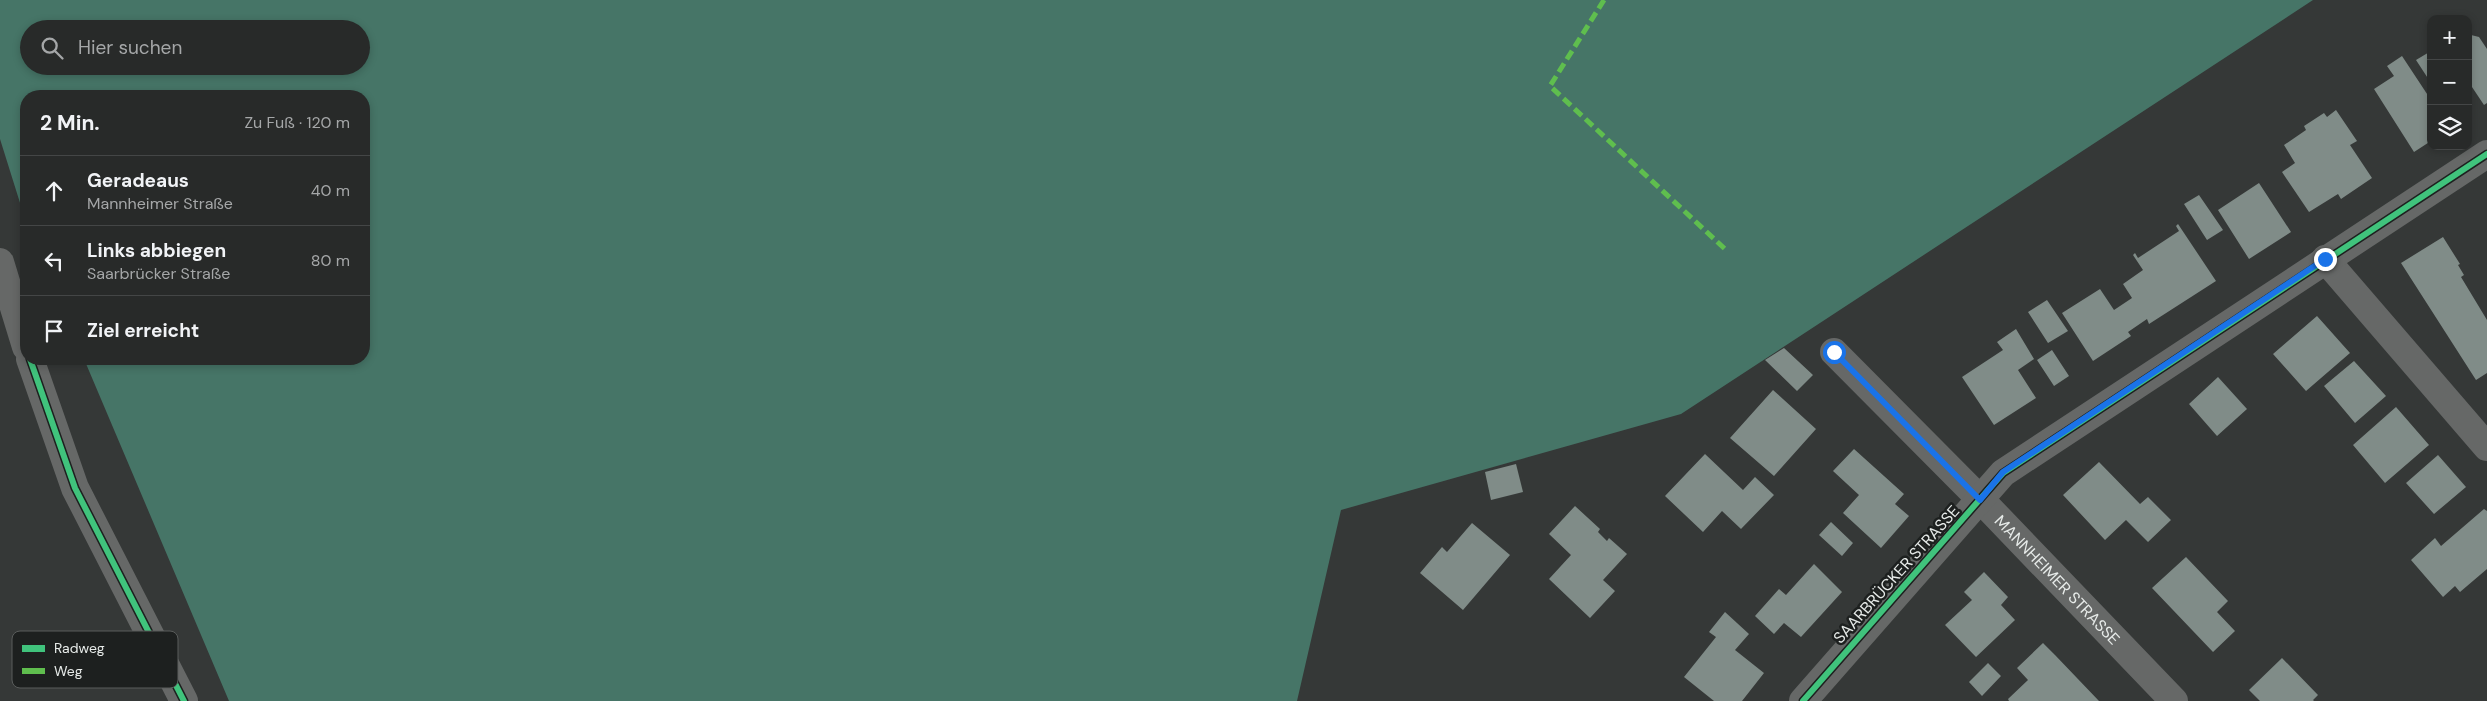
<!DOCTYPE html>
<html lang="de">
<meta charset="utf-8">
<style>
:root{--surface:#282a29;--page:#303231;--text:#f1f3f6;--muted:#a5a7a8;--line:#444646}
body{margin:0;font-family:"DM Sans",sans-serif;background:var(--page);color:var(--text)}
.controls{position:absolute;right:15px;top:15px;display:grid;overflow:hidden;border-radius:10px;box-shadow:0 2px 8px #0003}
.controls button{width:45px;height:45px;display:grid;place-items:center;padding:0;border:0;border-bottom:1px solid var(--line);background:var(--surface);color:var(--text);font:25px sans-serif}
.stop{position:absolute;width:15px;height:15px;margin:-11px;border:4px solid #1a73e8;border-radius:50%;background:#fff}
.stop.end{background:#1a73e8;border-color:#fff;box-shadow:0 1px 5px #0008}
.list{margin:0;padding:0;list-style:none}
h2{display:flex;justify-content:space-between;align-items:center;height:65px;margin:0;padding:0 20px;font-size:21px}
h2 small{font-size:16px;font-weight:400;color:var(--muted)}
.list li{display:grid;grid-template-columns:32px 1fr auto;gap:15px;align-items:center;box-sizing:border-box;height:70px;padding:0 20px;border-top:1px solid var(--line)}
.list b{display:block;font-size:19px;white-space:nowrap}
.list p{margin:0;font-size:16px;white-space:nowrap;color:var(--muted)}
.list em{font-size:16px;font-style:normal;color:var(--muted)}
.icon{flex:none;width:28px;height:28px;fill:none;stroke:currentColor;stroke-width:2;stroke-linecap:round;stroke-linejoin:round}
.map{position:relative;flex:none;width:2487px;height:701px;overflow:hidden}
.search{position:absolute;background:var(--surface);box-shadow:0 2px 8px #0003;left:20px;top:20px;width:350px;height:55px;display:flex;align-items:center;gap:12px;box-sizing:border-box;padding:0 18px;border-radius:28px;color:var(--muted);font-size:19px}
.panel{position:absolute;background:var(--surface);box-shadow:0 2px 8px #0003;left:20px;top:90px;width:350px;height:275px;border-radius:20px}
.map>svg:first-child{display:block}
</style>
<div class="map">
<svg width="2487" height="701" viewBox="0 0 2487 701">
<rect width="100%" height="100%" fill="#353837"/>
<path fill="#467567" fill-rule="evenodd" d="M0,0H2313L1681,414L1341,510L1297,701H229L84,359H364V96H26V222L0,139ZM29,29H361V66H29Z"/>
<path fill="#808c88" d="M2471,35L2479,37L2487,49V103L2484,105L2468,81V42Z
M2431,51V83L2416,60Z
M2402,56L2431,100V141L2414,152L2374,89L2394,76L2387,66Z
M2336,110L2357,141L2350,145L2372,178L2341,199L2338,194L2309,212L2282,172L2295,163L2284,145L2306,130L2304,126L2324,113L2327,117Z
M2259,183L2291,232L2249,259L2218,210Z
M2199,195L2223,230L2207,240L2184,204Z
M2178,224L2216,281L2149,324L2147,319L2128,332L2131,336L2093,361L2062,313L2100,289L2114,310L2132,298L2123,284L2143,270L2133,255L2135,253L2138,258L2179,231L2176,226Z
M2443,237L2460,264L2458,265L2464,275L2461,277L2487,320V373L2476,380L2401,263Z
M2047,300L2068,331L2048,343L2028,312Z
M2317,316L2350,353L2306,391L2273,354Z
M2016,329L2034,359L2018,370L2036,398L1994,425L1962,377L2003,350L1997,342Z
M1784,348L1813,375L1797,391L1765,360Z
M2052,350L2069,376L2054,386L2037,360Z
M2354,361L2386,396L2355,423L2324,386Z
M2218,377L2247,409L2217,436L2189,404Z
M1773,390L1816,429L1774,476L1730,438Z
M2396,407L2429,445L2385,483L2353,445Z
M1854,449L1904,494L1895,504L1909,516L1881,548L1843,513L1859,495L1833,471Z
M1705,454L1743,490L1755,477L1774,495L1741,529L1722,511L1703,532L1665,496Z
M2438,455L2466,487L2434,514L2406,483Z
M2099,462L2140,504L2148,497L2171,520L2148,542L2126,520L2105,540L2063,495Z
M1516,464L1523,492L1491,500L1485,472Z
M1575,506L1600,529L1598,532L1607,541L1609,538L1627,554L1603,580L1615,591L1590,618L1549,579L1571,555L1549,534Z
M2484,509L2487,511V569L2460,592L2455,586L2443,597L2411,560L2435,538L2441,546Z
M1831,522L1853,543L1842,556L1819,535Z
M1472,523L1510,555L1463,610L1420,573L1442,547L1447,552Z
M2186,557L2228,601L2217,612L2235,631L2213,652L2152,588Z
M1814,564L1842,592L1801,637L1784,623L1774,634L1755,616L1779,589L1786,595Z
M1984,572L2008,597L2001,605L2015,620L1976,657L1945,625L1972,600L1964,592Z
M1725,612L1749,634L1735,650L1764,673L1742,701H1714L1684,677L1716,637L1709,632Z
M2043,643L2055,655L2099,701H2009L2008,699L2028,680L2017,668Z
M2282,658L2318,695L2313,700L2314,701H2260L2249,690Z
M1988,663L2001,676L1982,696L1969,682Z"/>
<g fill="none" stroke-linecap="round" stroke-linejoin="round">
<g stroke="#666867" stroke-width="28">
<path d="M2325,259L2487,447"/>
<path d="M0,262L26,347"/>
<path id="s1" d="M1834,352L1981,500L2174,701"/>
<path d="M30,359L75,488L184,701"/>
<path d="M1803,701L2003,473L2487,154"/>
</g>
<path stroke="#5fbe4e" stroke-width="5" stroke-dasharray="10 5" stroke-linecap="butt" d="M1604,0L1550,86L1725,249"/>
<g stroke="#1d201f" stroke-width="9">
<path id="cycleway" d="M30,359L75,488L184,701
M1803,701L2003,473L2487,154"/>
</g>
<use href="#cycleway" stroke="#40c37c" stroke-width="6"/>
</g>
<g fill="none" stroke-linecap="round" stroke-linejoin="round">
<path stroke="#1a73e8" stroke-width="6" d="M1834,352L1980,500L2003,472L2325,259"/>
</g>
<g text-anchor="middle" stroke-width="5" stroke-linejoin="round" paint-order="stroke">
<g font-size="16" fill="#e7ebe9" stroke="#1d201f">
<text transform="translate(1896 574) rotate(-48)" y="6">SAARBRÜCKER STRASSE</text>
<text dy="6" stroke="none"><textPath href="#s1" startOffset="319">MANNHEIMER STRASSE</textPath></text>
</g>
</g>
<rect x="12" y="631" width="166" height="57" rx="8" fill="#1d201f" stroke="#5a5d5c" stroke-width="1"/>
<rect x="22" y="645" width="23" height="7" fill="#40c37c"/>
<rect x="22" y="668" width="23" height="6" fill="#5fbe4e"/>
<g font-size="14" fill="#e7ebe9">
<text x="54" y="653">Radweg</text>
<text x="54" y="676">Weg</text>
</g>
</svg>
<div class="controls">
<button>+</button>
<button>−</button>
<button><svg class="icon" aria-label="layers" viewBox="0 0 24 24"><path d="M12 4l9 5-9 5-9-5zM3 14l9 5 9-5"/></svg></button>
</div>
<div class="stop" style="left:1834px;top:352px"></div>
<div class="stop end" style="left:2325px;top:259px"></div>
<div class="search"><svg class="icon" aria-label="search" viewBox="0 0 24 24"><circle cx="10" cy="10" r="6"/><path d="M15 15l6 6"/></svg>Hier suchen</div>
<section class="panel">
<h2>2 Min.<small>Zu Fuß · 120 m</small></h2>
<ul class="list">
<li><svg class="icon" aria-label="ahead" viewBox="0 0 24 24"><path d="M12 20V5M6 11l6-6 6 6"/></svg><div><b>Geradeaus</b><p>Mannheimer Straße</p></div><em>40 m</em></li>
<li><svg class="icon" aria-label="left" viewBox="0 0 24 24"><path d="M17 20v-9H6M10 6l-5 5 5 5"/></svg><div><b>Links abbiegen</b><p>Saarbrücker Straße</p></div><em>80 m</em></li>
<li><svg class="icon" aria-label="arrive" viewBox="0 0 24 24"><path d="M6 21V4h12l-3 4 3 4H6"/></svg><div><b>Ziel erreicht</b></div></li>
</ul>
</section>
</div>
